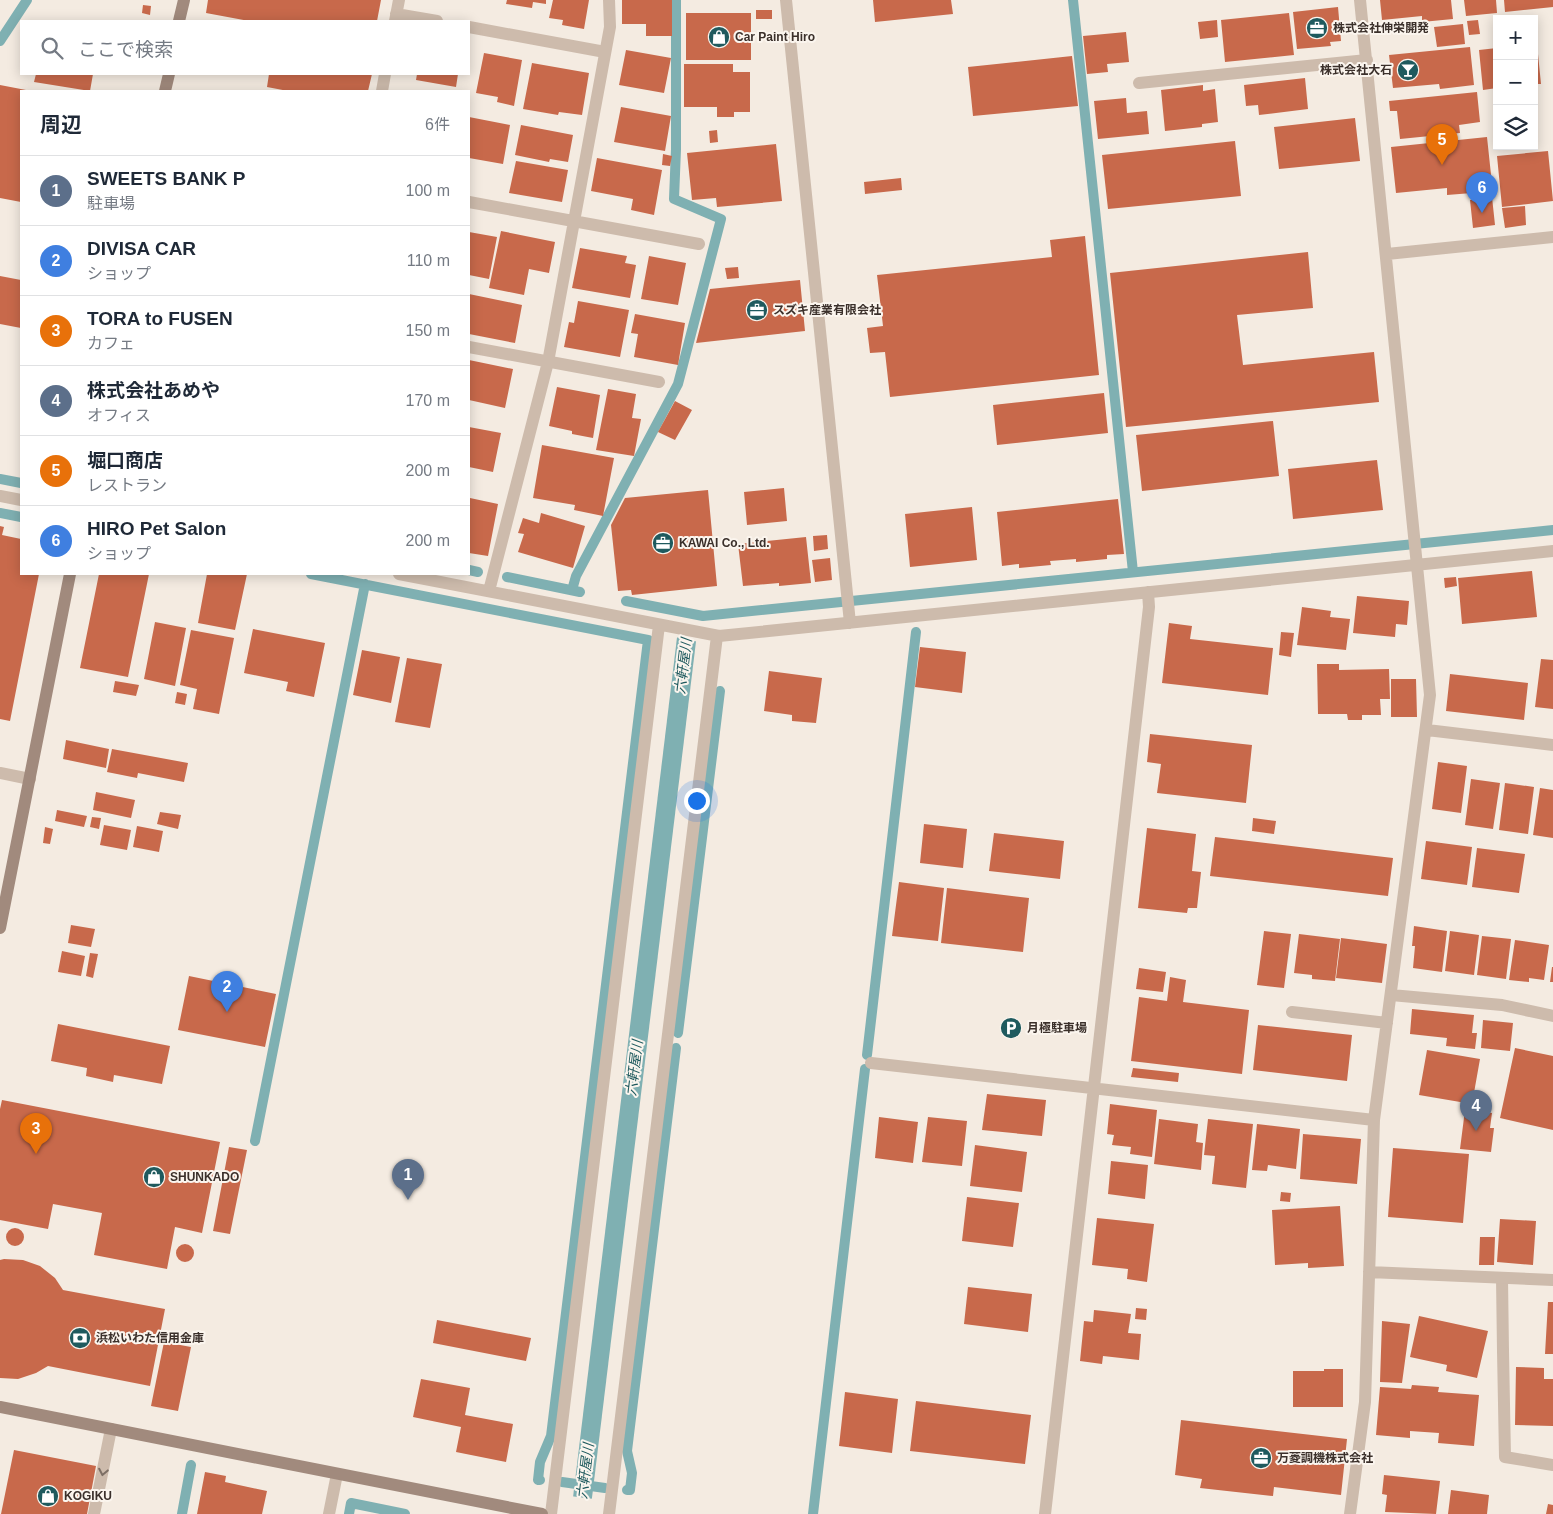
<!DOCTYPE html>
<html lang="ja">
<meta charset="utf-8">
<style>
:root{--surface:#fff;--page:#f2f2f3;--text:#1f2937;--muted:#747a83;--line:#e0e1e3;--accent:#7c3aed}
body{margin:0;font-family:Helvetica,"Noto Sans JP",sans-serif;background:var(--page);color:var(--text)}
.controls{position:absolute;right:15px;top:15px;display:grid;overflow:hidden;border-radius:0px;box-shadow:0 2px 12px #0003}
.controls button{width:45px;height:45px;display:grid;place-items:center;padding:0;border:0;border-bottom:1px solid var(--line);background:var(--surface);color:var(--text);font:25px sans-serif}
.you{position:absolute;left:696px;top:800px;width:18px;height:18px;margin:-12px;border:4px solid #fff;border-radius:50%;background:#1a73e8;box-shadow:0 0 0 8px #1a73e833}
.badge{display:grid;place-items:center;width:32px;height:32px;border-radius:50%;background:var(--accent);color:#fff;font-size:16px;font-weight:700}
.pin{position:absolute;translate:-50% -41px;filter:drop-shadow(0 1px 2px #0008)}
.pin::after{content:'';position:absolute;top:26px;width:18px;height:15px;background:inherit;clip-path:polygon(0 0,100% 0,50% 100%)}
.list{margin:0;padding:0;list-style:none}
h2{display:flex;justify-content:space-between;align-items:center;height:65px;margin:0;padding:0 20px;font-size:21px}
h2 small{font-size:16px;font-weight:400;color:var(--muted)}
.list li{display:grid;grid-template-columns:32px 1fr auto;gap:15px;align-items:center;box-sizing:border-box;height:70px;padding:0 20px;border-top:1px solid var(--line)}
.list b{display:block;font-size:19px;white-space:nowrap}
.list p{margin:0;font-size:16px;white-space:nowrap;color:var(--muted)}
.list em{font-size:16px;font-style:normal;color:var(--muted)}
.icon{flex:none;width:28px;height:28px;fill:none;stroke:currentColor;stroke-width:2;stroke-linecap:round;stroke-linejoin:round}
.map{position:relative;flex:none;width:1553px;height:1514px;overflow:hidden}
.search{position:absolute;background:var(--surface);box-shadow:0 2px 12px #0003;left:20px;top:20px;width:450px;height:55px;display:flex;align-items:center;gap:12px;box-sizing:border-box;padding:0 18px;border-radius:0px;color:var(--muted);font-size:19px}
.panel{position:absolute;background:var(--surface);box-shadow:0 2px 12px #0003;left:20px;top:90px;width:450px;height:485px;border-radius:0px}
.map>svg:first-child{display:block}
</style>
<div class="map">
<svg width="1553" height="1514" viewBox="0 0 1553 1514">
<rect width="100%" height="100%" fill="#f4ebe1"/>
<path fill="#7fb0b2" d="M679,621L698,625L590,1514H571Z"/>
<path fill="#f4ebe1" d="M678,619L700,623L699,642L675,637Z
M570,1496L594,1499L593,1514H568Z"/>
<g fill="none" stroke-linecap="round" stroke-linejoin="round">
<path stroke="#7fb0b2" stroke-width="10" d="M1073,0L1133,572
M0,41L27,0
M0,479L21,483
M0,513L21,517
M469,570L478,572
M311,574L648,640L551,1436L540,1462L538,1480H540
M507,577L580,592
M572,590L576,576L678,384L721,219L674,199L676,149V0
M626,601L703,616L1553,530
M678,1033L720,691
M867,1055L916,632
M255,1141L365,584
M562,1482L605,1488
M627,1490H630L632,1473L627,1451L676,1048
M182,1514L191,1465
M349,1514L351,1503L405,1514
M813,1514L865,1069"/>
</g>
<path fill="#c8694b" d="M208,0H381L377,21H249L206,13Z
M507,0H546V4L533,2L532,8L506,4Z
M553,0H589L584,29L562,25L563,20L549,18Z
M622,0H672V36H646V24H622Z
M873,0H951L953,14L875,22Z
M1380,0H1451L1453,19L1422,22V16L1382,20Z
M1464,0H1496L1497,13L1466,16Z
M1504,0H1553V7L1505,12Z
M143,5L151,6L150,15L142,13Z
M1338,7L1341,41L1330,42L1331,46L1297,49L1293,12Z
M756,10H772V19H756Z
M686,13H751V60H686Z
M1289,13L1294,55L1225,62L1221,20Z
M1217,20L1218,37L1200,39L1198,22Z
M1478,20L1480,34L1469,35L1467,21Z
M1463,24L1465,44L1437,47L1434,27Z
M1126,32L1129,62L1107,64L1108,72L1087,74L1083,36Z
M1534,44H1537L1541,84H1534Z
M1470,47L1474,85L1440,89L1439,84L1393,88L1389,55Z
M1497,48V88L1483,90L1479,50Z
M626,50L671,58L664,93L619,85Z
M484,53L522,60L514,106L497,102L498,97L476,93Z
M1072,56L1078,106L973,116L968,67Z
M532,63L589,73L582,115L559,112L558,115L523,109Z
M684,64H733V72H750V112H734V117H717V107H684Z
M36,74H93L90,91L34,82Z
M269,74H372L368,91H288L267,87Z
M417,74H458L456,87L416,80Z
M1305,78L1308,109L1259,115L1258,105L1246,106L1244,85Z
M0,85L26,90L21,91V202L0,198Z
M1203,85V91L1215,89L1218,122L1202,124V127L1165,131L1161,90Z
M1477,92L1480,122L1459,125L1460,133L1400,139L1397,111H1390L1389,101Z
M1126,98L1127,113L1147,111L1149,134L1098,139L1094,101Z
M621,107L671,116L665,151L614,142Z
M469,117L510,125L503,164L469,158Z
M1355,118L1360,161L1279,169L1274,127Z
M521,125L573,135L568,162L550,159L549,162L515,155Z
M717,130L718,142L710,143L709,131Z
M1487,137L1492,184L1471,186L1472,193L1447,195V188L1396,193L1391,147Z
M1235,141L1241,196L1108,209L1102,155Z
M776,144L782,201L717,207L716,198L692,200L687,153Z
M1548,151L1553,201L1502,207L1497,156Z
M663,154L672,156L670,166L662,165Z
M597,158L662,170L654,215L631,210L633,199L591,191Z
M516,161L568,170L562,202L509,193Z
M901,178L902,190L865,194L864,182Z
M1492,197L1495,225L1473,228L1470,200Z
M1525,206L1526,225L1505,228L1502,208Z
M501,231L555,242L549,273L529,269L524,295L489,288Z
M469,232L497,237L489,279L469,275Z
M1085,236L1099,375L890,397L885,352L870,353L867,328L883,326L877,275L1052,257L1050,240Z
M580,248L627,256L625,263L636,265L630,298L572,288Z
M1308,252L1313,308L1237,315L1243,365L1374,352L1379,402L1126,427L1110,273Z
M649,256L686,263L678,305L641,299Z
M738,267L739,278L727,279L725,268Z
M0,276L21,280V328L0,324Z
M800,280L805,331L696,343L710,289Z
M469,294L522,305L515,343L469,334Z
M578,301L629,310L620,357L564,347L569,322L574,323Z
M635,314L685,323L678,365L634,357L638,334L631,333Z
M469,360L513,369L505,408L469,400Z
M557,387L600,395L593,438L572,434V431L549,426Z
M608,389L636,394L632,418L641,419L634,456L596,450Z
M1104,393L1108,433L997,445L993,405Z
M675,401L692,410L675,440L658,432Z
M1273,421L1279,476L1142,491L1136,435Z
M469,427L501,433L493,472L469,467Z
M542,445L614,458L603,516L574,510L575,505L533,498Z
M1377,460L1383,510L1293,519L1288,469Z
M784,488L787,521L747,525L744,492Z
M708,490L717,586L632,595L631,590L618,591L611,525L625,498Z
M470,498L498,504L488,556L469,553V507Z
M1118,499L1124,554L1107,555V559L1076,562V559L1050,561L1051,565L1019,568V564L1002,566L997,512Z
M972,507L977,560L910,567L905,514Z
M541,513L585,526L573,568L518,552L524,534L518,533L523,518L539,523Z
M0,526L4,527L2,535L21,539V574H39L10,721L0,719Z
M827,535L828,549L814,551L813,536Z
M806,537L811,583L779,586V583L743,586L738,544Z
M830,558L832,580L815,582L812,560Z
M1532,571L1537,617L1462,624L1458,578Z
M99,574H149L128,677L80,668Z
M207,574H247L235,630L198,623Z
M1456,577L1457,586L1445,588L1444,578Z
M1357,596L1409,601L1407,625L1396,624L1395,637L1353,633Z
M1302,607L1331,611L1330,617L1350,619L1346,650L1297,645Z
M155,622L186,628L175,686L144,679Z
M1169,623L1192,626L1190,639L1273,648L1268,695L1162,683Z
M253,629L325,643L314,697L286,691L288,682L244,673Z
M191,630L234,638L219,714L193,709L197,689L180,685Z
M1281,632L1294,633L1291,657L1279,655Z
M920,647L966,652L962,693L915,687Z
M362,650L400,657L391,703L353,695Z
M407,658L442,664L430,728L395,722Z
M1541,659L1553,660V709L1535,707Z
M1317,664H1339V670L1389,669L1390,699H1380L1381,715H1362V720H1348L1347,714H1318Z
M769,671L822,678L816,723L792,721V715L764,711Z
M1450,674L1528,683L1524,720L1446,711Z
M1391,679H1416L1417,717H1391Z
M115,681L139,685L136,696L113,692Z
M177,692L187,694L185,705L175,703Z
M1150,734L1252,745L1246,803L1157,793L1161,764L1147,762Z
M66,740L109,749L106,768L63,759Z
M112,749L188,763L184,782L138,773L137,778L107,772Z
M1438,762L1467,766L1461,813L1432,809Z
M1471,779L1500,783L1493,829L1465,825Z
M1505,783L1534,787L1528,834L1499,830Z
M1540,788L1553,790V838L1533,835Z
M96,792L135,800L131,818L93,810Z
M57,810L87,816L84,827L55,821Z
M160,812L181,815L178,829L157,824Z
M92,817L101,818L99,829L90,827Z
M1253,818L1276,821L1274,834L1252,831Z
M924,824L967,829L963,868L920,863Z
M104,825L131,830L127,850L100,845Z
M137,826L163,831L159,852L133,847Z
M45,827L53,829L50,844L43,843Z
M1147,828L1196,834L1192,871L1201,872L1197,908H1188L1187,913L1138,908Z
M994,833L1064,841L1060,879L989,871Z
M1215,837L1393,858L1388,896L1210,876Z
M1426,841L1472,847L1467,885L1421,879Z
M1477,848L1525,854L1519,893L1472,887Z
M899,882L944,888L938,941L892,936Z
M947,888L1029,898L1023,952L941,943Z
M71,925L95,929L91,947L68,943Z
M1414,926L1447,931L1442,972L1413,968L1415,946H1412Z
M1264,931L1291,934L1284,988L1257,985Z
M1450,931L1479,935L1474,975L1445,971Z
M1299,934L1340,939L1335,981L1312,979V975L1294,973Z
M1482,936L1511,939L1506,979L1477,975Z
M1341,938L1387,944L1382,983L1336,978Z
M1515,940L1549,945L1544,980L1529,978V982L1509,980Z
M62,951L85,956L81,976L58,972Z
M90,953L98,954L93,978L86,976Z
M1552,967H1553V982H1550Z
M1139,968L1166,972L1163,992L1136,989Z
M189,976L276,994L265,1047L178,1030Z
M1170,977L1186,980L1183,1002L1249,1010L1242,1074L1131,1061L1139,997L1167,1001Z
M1412,1009L1474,1015L1472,1033H1477L1475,1049L1446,1046L1447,1038L1410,1034Z
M1483,1020L1513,1023L1510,1051L1481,1048Z
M58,1024L170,1046L162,1084L114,1075L113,1082L86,1076L87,1068L51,1061Z
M1258,1025L1352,1035L1347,1081L1253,1070Z
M1515,1048L1553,1056V1130L1500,1118Z
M1427,1050L1480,1059L1472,1104L1419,1095Z
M1133,1068L1179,1073L1178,1082L1131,1077Z
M987,1094L1046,1100L1042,1136L982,1130Z
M2,1100L220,1142L202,1233L175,1227L167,1269L94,1255L102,1213L53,1204L48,1229L0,1220V1109Z
M1110,1104L1157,1110L1152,1157L1130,1154L1131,1147L1112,1145L1114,1135L1107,1134Z
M1465,1110L1492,1113L1490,1128H1494L1491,1152L1460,1149Z
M879,1117L918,1122L913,1163L875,1158Z
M928,1117L967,1121L962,1166L922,1162Z
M1159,1119L1198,1124L1196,1142L1203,1143L1201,1170L1154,1164Z
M1208,1119L1253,1124L1246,1188L1212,1184L1215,1156L1204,1155Z
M1257,1124L1300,1129L1296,1169L1268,1165L1267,1171L1252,1170Z
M1303,1134L1361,1139L1357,1184L1300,1179Z
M975,1145L1027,1152L1022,1192L970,1186Z
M229,1147L247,1150L230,1234L213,1231Z
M1393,1148L1469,1154L1463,1223L1388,1217Z
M1111,1161L1148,1165L1145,1199L1108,1194Z
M1281,1192L1291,1193L1290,1202L1280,1201Z
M967,1197L1019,1203L1013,1247L962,1241Z
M1340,1206L1344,1266L1308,1268V1263L1275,1265L1272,1210Z
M1097,1218L1154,1224L1147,1282L1127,1279L1128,1269L1092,1265Z
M1500,1219L1536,1221L1533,1265L1497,1262Z
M6 1237a9 9 0 1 1 18 0a9 9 0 1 1-18 0Z
M1480,1237H1495L1494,1265H1479Z
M176 1253a9 9 0 1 1 18 0a9 9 0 1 1-18 0Z
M4,1259L23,1260L40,1266L55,1278L63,1290L165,1309L150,1386L48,1366L36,1373L18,1379L0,1378V1260Z
M968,1287L1032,1294L1028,1332L964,1324Z
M1548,1302H1553V1354H1545Z
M1136,1308L1147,1309L1146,1320L1135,1319Z
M1094,1310L1131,1314L1128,1333L1141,1334L1139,1360L1103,1356L1102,1364L1080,1361L1084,1321L1093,1322Z
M1419,1316L1488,1331L1477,1378L1446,1371L1447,1365L1410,1357Z
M437,1320L531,1338L526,1361L433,1343Z
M1382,1321L1410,1324L1402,1383L1380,1382Z
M164,1342L191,1347L178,1411L151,1406Z
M1516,1367L1544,1368V1379H1553V1426L1515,1425Z
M1324,1369H1343V1407H1293V1371H1324Z
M421,1379L470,1388L465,1415L513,1424L506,1462L456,1452L461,1427L413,1417Z
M1412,1385L1439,1387L1438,1392L1479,1395L1474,1446L1438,1443L1439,1433L1410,1431V1438L1376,1435L1380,1387L1411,1389Z
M845,1392L898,1399L892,1453L839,1446Z
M916,1401L1031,1415L1025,1464L910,1451Z
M1181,1420L1347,1439L1341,1495L1274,1487L1273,1496L1200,1488L1202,1479L1175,1475Z
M14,1450L96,1466L87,1514H1Z
M205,1472L226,1476L225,1482L267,1491L262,1514H197Z
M1384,1475L1440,1481L1436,1514L1385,1512L1387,1495L1382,1494Z
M1451,1490L1489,1495L1487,1514H1448Z
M1548,1504L1553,1505V1514H1546Z"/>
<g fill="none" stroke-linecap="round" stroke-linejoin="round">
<path stroke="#cdbbac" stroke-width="12" d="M0,773L30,779
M1502,1278L1503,1351
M94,1514L111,1429"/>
<path stroke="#cdbbac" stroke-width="12" d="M786,0L850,623
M396,14L437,21
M395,21L399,0
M469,27L605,52
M1139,83L1367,60
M382,91L385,74
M469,202L699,244
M1387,254L1553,237
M469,347L659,382
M0,496L21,500
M399,574L719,636L1553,551
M489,591L548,362L610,27L609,0
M1427,730L1553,745
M1391,995L1502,1005L1553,1016
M1292,1012L1387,1023
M871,1063L1374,1120
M1369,1272L1553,1280
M1503,1351L1505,1457L1553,1465
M329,1514L337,1474
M551,1514L659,625
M609,1514L717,636
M1045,1514L1149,607L1148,592
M1350,1514L1365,1402L1374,1120L1430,695L1360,0"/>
<path stroke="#a18a7d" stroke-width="12" d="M179,21L184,0
M165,91L169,74
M0,928L70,574
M0,1407L542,1514"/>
</g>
<defs><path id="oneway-chevron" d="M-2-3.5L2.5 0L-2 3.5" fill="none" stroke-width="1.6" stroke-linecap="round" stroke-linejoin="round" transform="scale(1.25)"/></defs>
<use stroke="#7d6f65" href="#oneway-chevron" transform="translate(103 1472) rotate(101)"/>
<defs>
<g id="office-disc" transform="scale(1.125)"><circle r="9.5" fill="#1f5a5e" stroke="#fbf5ee"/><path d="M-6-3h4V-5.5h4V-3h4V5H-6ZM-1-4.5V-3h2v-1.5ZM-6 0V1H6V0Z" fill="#fff"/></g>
<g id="shop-disc" transform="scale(1.125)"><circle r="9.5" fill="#1f5a5e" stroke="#fbf5ee"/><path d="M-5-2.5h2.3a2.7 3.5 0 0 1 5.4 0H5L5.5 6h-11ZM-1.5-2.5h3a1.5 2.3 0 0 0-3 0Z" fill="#fff"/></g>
<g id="bar-disc" transform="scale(1.125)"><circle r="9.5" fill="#1f5a5e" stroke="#fbf5ee"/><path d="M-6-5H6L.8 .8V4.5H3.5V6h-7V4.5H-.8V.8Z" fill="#fff"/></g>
<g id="parking-disc" transform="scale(1.125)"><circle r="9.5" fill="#1f5a5e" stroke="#fbf5ee"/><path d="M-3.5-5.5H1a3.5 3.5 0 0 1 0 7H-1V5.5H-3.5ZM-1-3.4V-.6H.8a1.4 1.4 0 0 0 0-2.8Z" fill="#fff"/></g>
<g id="bank-disc" transform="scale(1.125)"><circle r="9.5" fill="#1f5a5e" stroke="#fbf5ee"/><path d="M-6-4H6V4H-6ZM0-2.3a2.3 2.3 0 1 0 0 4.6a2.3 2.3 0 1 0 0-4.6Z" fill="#fff"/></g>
</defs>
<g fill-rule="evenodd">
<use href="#office-disc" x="1317" y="28"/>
<use href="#shop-disc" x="719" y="37"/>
<use href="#bar-disc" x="1408" y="70"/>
<use href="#office-disc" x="757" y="310"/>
<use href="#office-disc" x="663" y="543"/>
<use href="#parking-disc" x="1011" y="1028"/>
<use href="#shop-disc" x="154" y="1177"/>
<use href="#bank-disc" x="80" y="1338"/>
<use href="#office-disc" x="1261" y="1458"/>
<use href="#shop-disc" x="48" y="1496"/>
</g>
<g text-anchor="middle" stroke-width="4" stroke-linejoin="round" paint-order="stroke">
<g font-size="12" font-weight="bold" fill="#3b302b" stroke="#fbf5ee" text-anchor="start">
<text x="1333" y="32">株式会社伸栄開発</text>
<text x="735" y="41">Car Paint Hiro</text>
<text x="1392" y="74" text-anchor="end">株式会社大石</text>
<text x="773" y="314">スズキ産業有限会社</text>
<text x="679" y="547">KAWAI Co., Ltd.</text>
<text x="1027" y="1032">月極駐車場</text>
<text x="170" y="1181">SHUNKADO</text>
<text x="96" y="1342">浜松いわた信用金庫</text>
<text x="1277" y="1462">万菱調機株式会社</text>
<text x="64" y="1500">KOGIKU</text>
</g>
<g font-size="14" font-style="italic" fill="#1f5a5e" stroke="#fbf5ee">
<text transform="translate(683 666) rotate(-83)" y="5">六軒屋川</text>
<text transform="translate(634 1068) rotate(-83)" y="5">六軒屋川</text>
<text transform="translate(585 1471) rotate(-83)" y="5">六軒屋川</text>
</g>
</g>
</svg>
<div class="controls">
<button>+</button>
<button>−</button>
<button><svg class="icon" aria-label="layers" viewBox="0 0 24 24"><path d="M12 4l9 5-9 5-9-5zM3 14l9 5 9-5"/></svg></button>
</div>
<div class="you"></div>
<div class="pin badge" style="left:408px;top:1200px;background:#5c6f8a">1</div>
<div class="pin badge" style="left:227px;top:1012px;background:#3f7fe0">2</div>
<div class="pin badge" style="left:36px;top:1154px;background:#e8710a">3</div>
<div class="pin badge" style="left:1476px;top:1131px;background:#5c6f8a">4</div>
<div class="pin badge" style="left:1442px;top:165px;background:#e8710a">5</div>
<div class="pin badge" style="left:1482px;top:213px;background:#3f7fe0">6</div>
<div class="search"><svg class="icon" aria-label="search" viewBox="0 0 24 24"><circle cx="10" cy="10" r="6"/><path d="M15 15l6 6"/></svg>ここで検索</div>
<section class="panel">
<h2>周辺<small>6件</small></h2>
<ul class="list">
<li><span class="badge" style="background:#5c6f8a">1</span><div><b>SWEETS BANK P</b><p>駐車場</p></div><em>100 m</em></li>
<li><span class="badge" style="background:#3f7fe0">2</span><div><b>DIVISA CAR</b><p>ショップ</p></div><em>110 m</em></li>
<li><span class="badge" style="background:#e8710a">3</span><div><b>TORA to FUSEN</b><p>カフェ</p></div><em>150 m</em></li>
<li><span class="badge" style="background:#5c6f8a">4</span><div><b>株式会社あめや</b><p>オフィス</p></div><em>170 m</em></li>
<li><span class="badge" style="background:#e8710a">5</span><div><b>堀口商店</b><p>レストラン</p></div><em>200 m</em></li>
<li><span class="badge" style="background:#3f7fe0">6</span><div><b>HIRO Pet Salon</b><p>ショップ</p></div><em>200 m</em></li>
</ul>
</section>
</div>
